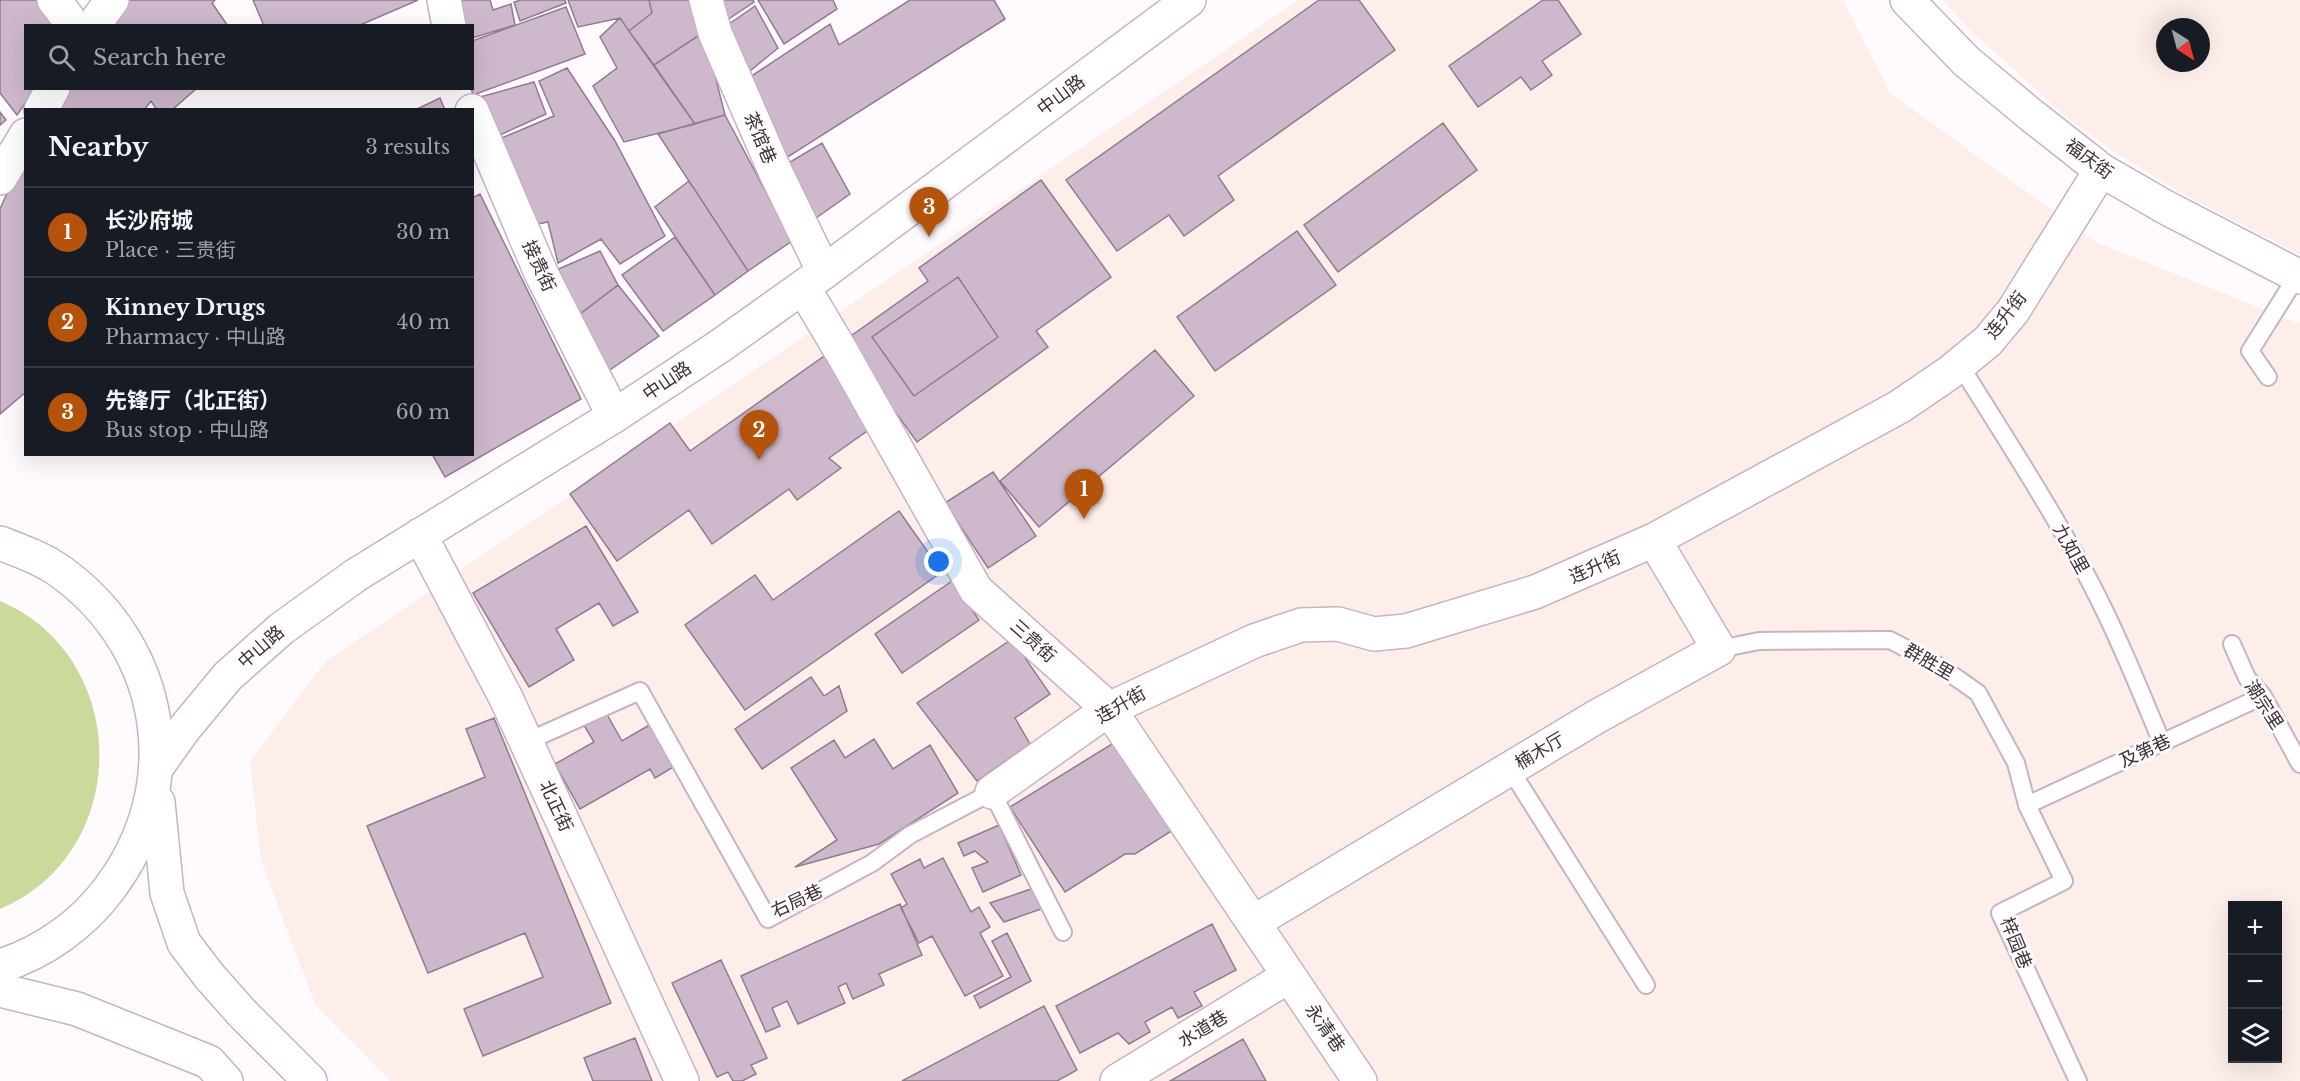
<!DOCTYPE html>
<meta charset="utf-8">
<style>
:root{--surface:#171b24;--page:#242831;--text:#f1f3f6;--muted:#9ea1a6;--line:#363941;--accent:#b45309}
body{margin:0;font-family:"Libre Baskerville","Noto Sans SC",serif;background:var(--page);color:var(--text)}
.controls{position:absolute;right:18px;bottom:18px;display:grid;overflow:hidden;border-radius:0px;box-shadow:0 6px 24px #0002}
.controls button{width:54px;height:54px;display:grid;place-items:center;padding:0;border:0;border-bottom:2px solid var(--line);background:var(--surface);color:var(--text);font:30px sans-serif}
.compass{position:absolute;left:2156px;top:18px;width:54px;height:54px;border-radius:50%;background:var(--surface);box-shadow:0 6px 24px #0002;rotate:144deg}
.you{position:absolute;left:939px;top:562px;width:21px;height:21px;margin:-15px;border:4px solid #fff;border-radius:50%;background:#1a73e8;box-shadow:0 0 0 9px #1a73e833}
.badge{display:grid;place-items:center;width:39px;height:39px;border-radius:50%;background:var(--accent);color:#fff;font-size:20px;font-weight:700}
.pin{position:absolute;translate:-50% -50px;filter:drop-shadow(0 2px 3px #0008)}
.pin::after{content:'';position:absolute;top:32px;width:21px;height:18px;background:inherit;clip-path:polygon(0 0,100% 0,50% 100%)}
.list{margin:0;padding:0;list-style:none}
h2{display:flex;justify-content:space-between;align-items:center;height:78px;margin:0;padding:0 24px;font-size:26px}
h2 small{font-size:20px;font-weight:400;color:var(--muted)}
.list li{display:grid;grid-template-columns:39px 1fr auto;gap:18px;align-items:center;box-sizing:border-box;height:90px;padding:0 24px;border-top:2px solid var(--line)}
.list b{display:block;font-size:22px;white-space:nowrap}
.list p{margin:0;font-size:20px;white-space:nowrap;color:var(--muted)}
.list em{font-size:20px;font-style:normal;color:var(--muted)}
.icon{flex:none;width:33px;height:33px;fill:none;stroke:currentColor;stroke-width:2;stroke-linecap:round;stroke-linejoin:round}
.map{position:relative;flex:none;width:2300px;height:1081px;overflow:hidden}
.search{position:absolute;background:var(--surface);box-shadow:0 6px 24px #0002;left:24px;top:24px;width:450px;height:66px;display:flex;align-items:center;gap:15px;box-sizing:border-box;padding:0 21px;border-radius:0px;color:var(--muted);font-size:22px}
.panel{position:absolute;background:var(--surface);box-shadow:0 6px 24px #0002;left:24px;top:108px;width:450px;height:348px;border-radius:0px}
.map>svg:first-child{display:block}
</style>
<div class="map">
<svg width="2300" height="1081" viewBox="0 0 2300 1081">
<rect width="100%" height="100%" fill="#fffafe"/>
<path fill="#fdeee9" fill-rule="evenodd" d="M1299,0H1843L1890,93L2096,242L2300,324V1081H390L315,1005L261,861L250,761L325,662ZM2232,906H2278V1058H2232Z
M1943,0H2300V255L2185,195L2119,155L2067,118L1970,30ZM2165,27H2201V63H2165Z"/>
<path fill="#cada9a" d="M0,601C132,657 133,853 0,909Z"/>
<path fill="#ceb9cc" stroke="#917c8f" stroke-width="1.5" d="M0,0H48L68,26H26V88H36L17,115L0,93Z
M128,0H215L212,3L228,26H112Z
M253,0H418L358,26H264Z
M451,0H490L493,10L511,4L515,25L472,38V26H455Z
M521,0H565L566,3L520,21L514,2Z
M568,0H649L652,13L629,31L620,18L578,27Z
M649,0H689L704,32L654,65L629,31L652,13Z
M712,0H753L754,2L718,26Z
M758,0H833L837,9L784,44Z
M910,0H994L1005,19L783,160L747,79L830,24L839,45Z
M1319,0H1359L1395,50L1218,176L1234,200L1184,236L1169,215L1117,251L1066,180Z
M1543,0H1558L1581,34L1542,61L1552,75L1531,90L1521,77L1478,107L1449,66Z
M755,6L778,48L739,80L719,31Z
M566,7L585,54L473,95L471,88L472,41Z
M620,18L629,31L695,124L624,142L593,86L617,68L600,37Z
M704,32L725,115L695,124L654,65Z
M567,68L615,141L665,236L620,264L601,239L558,263L548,222L533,225L497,140L554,116L539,81Z
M534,82L546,114L491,139L473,99Z
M71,88H197L172,110H157L151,101L144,110H57Z
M440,98L445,110H415Z
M0,112L6,120L0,125Z
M725,115L792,241L748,271L658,134Z
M1443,123L1477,170L1338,272L1304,225Z
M822,143L850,194L809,223L780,168Z
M26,159V392L0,414V209L16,173Z
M1041,180L1111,277L1036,331L1048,347L917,442L844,341L928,281L919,268Z
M689,181L748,271L715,295L655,207Z
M480,194L581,399L445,477L432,454H472V198Z
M1297,231L1336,285L1215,371L1177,317Z
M675,237L715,295L663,331L622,275Z
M600,251L618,285L576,317L554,271Z
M958,277L998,337L914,396L872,337Z
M618,285L659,336L604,374L576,317Z
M1155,350L1194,396L1039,527L1000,481Z
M827,354L877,424L829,458L841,468L797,500L789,489L712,544L689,510L617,561L570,494L670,423L690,451Z
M993,472L1036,536L988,568L945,503Z
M899,511L942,572L745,710L685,625L755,575L773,600Z
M586,526L638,612L613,626L599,603L556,629L574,660L529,687L473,593Z
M952,581L979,620L902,673L875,634Z
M1012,639L1050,694L1015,718L1030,744L977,781L917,703Z
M811,677L824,696L839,686L847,711L762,769L735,729Z
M600,702L622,741L651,724L675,766L655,778L650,769L580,809L555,764L594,742L578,715Z
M494,718L611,1003L483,1056L464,1009L543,977L525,933L428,973L367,826L485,777L466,729Z
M874,739L893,769L930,745L958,793L879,844L795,867L837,840L791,768L834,740L845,758Z
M1120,739L1176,828L1135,854H1125L1065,892L1010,807Z
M999,825L1021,875L983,892L972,868L988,862L975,851L964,856L958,843Z
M943,858L971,912L979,907L990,927L980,933L1003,976L965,996L932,936L919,943L901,908L907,904L891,874L920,859L924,868Z
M1034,888L1041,909L1004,922L990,903Z
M900,904L922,955L879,974L884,985L853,999L846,983L838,987L845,1003L798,1024L787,1001L772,1008L780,1026L766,1032L741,976Z
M1212,924L1236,970L1194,992L1202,1006L1178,1018L1172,1007L1145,1022L1150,1032L1129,1044L1118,1033L1080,1053L1056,1006Z
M1007,933L1031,981L980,1008L974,996L1011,977L992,941Z
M721,960L767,1058L751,1065L756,1074L742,1081H733L728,1072L717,1077L672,983Z
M1044,1006L1077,1070L1057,1081H902Z
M635,1038L652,1081H593L584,1058Z
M1243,1039L1266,1081H1170Z"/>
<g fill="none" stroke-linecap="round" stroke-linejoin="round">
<g stroke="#c8b2c6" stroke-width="20">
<path id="service" d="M1960,365C2004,436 2050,506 2089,580C2117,633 2139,688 2162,743
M2268,377L2250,351L2297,276
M2232,644L2247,678L2263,696L2300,764
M1719,649L1759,641L1890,640L1941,667L1978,693L2016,763L2027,805L2064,881L2000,913L2078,1081
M526,742L640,691L768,919L872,863L910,835L992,792L1063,932
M1510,769L1646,985
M2027,805L2263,696"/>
</g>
<g stroke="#c8b2c6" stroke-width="36">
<path id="minor" d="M54,0L74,26
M444,0L449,26
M706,0L715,33L775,171L824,272
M1907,0L1966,61L2031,115L2101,170L2165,207L2300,277
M93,26L112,0
M41,110L53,88
M472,111L541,273L614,416
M0,178L26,135
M803,287L844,356L976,590L1109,709L1360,1081
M420,535L506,698L682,1081
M992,792L1109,709L1254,641L1301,625L1338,624L1374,634L1406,631L1535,592L1654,540L1899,407L1949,373L1988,341L2013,311L2101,170
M1254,922L1596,717L1719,649L1654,540
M1117,1081L1289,976"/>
</g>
<g stroke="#c8b2c6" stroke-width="36">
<path id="tertiary" d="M157,767L184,729L228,676L281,629L356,575L614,416L720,346L824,272L1189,0"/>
</g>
<g stroke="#c8b2c6" stroke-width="36">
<path id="secondary" d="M0,543C21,551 43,559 61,572C166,648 187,786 109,889C83,924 43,953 0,966
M158,802L167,893L184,943L210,977L242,1013L310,1081
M0,990L77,1009L209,1062L226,1081"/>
</g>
<use href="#service" stroke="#fff" stroke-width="16"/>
<use href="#minor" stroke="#fff" stroke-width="33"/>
<use href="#tertiary" stroke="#fff" stroke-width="33"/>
<use href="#secondary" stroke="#fff" stroke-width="33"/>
</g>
<g text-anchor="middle" stroke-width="6" stroke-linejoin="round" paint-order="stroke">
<g font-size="18" fill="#393038" stroke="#fffafe">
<text transform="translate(1061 95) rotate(-37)" y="6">中山路</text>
<text transform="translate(760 138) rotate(67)" y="6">茶馆巷</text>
<text transform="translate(2089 159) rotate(36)" y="6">福庆街</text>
<text transform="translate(539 266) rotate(65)" y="6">接贵街</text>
<text transform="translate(2006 315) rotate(-52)" y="6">连升街</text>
<text transform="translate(667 381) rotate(-34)" y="6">中山路</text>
<text transform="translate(2071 549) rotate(61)" y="6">九如里</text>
<text transform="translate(1595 567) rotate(-24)" y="6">连升街</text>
<text transform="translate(1033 641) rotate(42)" y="6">三贵街</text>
<text transform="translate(261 647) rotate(-41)" y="6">中山路</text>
<text transform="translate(1929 662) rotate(30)" y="6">群胜里</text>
<text transform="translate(1121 705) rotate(-30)" y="6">连升街</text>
<text transform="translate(2264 705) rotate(57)" y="6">潮宗里</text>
<text transform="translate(1540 751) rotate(-31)" y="6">楠木厅</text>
<text transform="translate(2145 751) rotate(-25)" y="6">及第巷</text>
<text transform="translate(556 806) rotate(65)" y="6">北正街</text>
<text transform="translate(797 901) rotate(-25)" y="6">右局巷</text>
<text transform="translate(2016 943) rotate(68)" y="6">梓园巷</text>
<text transform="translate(1325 1028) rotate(55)" y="6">永清巷</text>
<text transform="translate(1203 1029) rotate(-31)" y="6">水道巷</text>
</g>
</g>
</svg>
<div class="controls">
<button>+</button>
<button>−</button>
<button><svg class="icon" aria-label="layers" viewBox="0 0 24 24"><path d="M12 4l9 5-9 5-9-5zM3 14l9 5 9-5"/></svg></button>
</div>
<svg class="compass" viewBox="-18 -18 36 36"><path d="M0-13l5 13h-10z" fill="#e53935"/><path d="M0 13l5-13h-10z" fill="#9ea1a6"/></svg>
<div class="you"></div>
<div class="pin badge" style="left:1084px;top:519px">1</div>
<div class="pin badge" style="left:759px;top:460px">2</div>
<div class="pin badge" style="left:929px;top:237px">3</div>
<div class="search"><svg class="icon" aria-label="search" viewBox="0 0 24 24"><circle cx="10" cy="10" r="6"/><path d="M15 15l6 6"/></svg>Search here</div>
<section class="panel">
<h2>Nearby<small>3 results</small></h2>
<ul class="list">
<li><span class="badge">1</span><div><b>长沙府城</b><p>Place · 三贵街</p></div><em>30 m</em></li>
<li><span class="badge">2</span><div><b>Kinney Drugs</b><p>Pharmacy · 中山路</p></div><em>40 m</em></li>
<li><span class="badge">3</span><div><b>先锋厅（北正街）</b><p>Bus stop · 中山路</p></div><em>60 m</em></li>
</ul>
</section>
</div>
